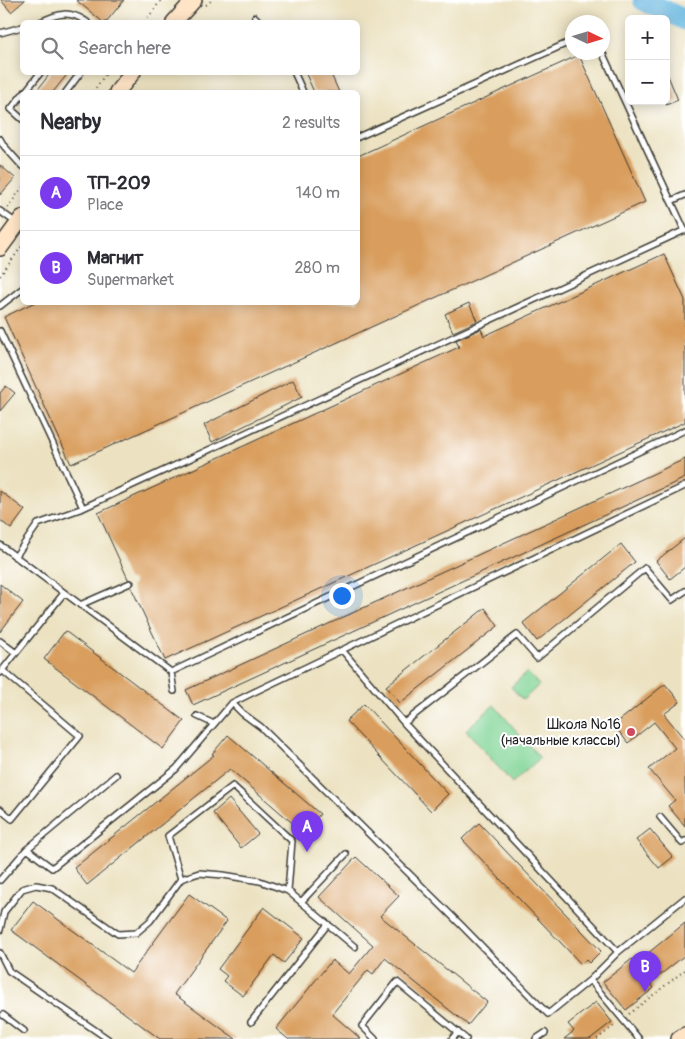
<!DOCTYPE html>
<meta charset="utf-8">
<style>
:root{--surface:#fff;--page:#f7f7f7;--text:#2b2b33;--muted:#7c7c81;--line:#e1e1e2;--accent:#7c3aed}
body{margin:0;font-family:Pangolin,sans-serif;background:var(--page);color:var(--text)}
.controls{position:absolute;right:15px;top:15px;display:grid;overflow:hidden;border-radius:8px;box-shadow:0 2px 12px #0003}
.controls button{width:45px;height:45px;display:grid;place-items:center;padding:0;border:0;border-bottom:1px solid var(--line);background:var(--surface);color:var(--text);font:25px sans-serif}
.compass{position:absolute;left:565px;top:15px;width:45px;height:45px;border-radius:50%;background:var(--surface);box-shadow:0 2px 12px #0003;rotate:94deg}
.you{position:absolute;left:341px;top:595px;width:18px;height:18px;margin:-12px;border:4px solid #fff;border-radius:50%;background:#1a73e8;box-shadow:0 0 0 8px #1a73e833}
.badge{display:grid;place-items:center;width:32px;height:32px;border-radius:50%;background:var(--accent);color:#fff;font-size:16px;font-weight:700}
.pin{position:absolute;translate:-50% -41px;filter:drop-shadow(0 1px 2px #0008)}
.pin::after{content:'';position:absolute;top:26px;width:18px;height:15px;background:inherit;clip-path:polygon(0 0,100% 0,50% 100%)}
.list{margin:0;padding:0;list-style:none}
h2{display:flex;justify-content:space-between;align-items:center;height:65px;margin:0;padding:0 20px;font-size:21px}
h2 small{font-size:16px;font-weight:400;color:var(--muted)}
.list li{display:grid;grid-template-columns:32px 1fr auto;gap:15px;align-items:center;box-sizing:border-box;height:75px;padding:0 20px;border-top:1px solid var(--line)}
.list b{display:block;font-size:19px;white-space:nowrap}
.list p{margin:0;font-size:16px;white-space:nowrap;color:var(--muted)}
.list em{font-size:16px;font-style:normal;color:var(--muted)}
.icon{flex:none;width:28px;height:28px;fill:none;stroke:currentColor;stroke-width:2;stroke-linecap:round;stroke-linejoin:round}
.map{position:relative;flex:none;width:685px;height:1039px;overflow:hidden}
.search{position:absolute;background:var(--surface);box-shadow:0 2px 12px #0003;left:20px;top:20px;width:340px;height:55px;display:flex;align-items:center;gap:12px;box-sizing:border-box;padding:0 18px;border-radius:8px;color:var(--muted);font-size:19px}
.panel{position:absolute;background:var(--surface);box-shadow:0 2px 12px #0003;left:20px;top:90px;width:340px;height:215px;border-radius:8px}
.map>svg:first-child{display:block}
</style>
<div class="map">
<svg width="685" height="1039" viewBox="0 0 685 1039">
<rect width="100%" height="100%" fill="#fff"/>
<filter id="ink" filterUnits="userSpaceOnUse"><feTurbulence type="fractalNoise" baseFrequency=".02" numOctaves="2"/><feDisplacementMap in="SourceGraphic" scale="10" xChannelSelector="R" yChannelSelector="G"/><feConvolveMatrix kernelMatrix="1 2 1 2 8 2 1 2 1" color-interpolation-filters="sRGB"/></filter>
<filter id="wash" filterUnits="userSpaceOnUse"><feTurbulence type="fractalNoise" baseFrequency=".0096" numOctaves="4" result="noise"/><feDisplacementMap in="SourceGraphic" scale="20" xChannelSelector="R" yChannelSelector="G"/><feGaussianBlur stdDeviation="1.12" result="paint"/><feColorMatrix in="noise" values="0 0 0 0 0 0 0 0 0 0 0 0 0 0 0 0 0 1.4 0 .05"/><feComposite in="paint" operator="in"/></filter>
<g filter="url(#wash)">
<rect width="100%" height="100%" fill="#ece2c1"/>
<path fill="#82d597" stroke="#4f785a" d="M527,672L539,685L523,700L511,687Z
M494,705L540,758L512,783L466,730Z"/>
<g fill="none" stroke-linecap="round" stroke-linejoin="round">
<path stroke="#64b5df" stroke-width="21" d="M643,0L685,20"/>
</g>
<g id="blocks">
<path fill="#d99e5d" d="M1,0H25L11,12Z
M76,0H124L106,22H103Z
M579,55L645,202L71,464L4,317L35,302H358V156Z
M666,71L678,100L666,105Z
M51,72H69L53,92H36Z
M305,72H330L339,92H314Z
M0,165L15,178L0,195Z
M664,254L685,300V422L165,660L131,587L134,584V581L128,579L98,513L459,347L456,340L481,329L484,336Z
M469,303L477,321L453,332L445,314Z
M293,380L302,397L212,442L204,425Z
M6,386L15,393L0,411V393Z
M685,459V478L193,705L186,690Z
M0,491L25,510L11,529L0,520Z
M685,538V567L670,579L656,561Z
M621,544L635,562L537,641L523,623Z
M0,584L23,602L0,632Z
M485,608L498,626L400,703L386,686Z
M65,631L184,721L163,749L44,659Z
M665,684L680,702L664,714L685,740V826L668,806L675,800L649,769L675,748L654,722L628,743L614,725Z
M364,704L448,794L431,811L346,721Z
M228,735L320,814L304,833L230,769L87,885L74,868L214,755L212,754Z
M229,799L258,834L241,848L213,813Z
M479,823L601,951L589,963L586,960L581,964L462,839Z
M650,829L673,857L659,868L636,840Z
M356,857L399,896L380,916L487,1002L468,1025L385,958L373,974L368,970L332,1014L361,1039H288L276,1029L332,960L349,974L373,945L319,897Z
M189,894L227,921L174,994L236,1039H160L11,930L33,901L131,973Z
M264,907L304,938L284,963L274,955L243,996L223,981L227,976L218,969Z
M685,923V955L650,983L654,988L626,1010L603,982L632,959L636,963Z
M596,1002L612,1022L590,1039H564L574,1031L568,1024Z"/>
</g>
</g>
<g filter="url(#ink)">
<use href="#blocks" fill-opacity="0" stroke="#3b3a35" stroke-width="1"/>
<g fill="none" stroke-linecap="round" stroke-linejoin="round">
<g stroke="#3b3a35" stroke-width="8">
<path id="lane" d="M255,17L260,22
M40,22C59,13 69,10 87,22
M0,33L22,27
M602,52L671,201
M294,72L303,92
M25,92L41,72
M66,92L81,72
M22,95L11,109L22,119
M358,137L572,41
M0,139L4,146L22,166
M685,195L671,201L685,231
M0,211L15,222
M0,306L22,289
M0,331L83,508L685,230
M685,486L250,694L232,703L242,713L261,727L462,926L548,1014L590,980L618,952L404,723L517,635L537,658L645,568L672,600L685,591
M0,545L171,672L174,691
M15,557L38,524L83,508
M80,605L130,583
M0,641L16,653
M342,650L404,723
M171,672L685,430
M0,673L64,593
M197,716L214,724
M0,809L12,819L80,736L2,670
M660,817L682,843L685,841
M27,849L116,775
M181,879L168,836L233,786L292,841L288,891
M0,880L27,849L52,868L176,769L232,703
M301,902L346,854
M0,930L4,912L22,889L36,885L52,888L118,934L136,933L150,921L181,879L199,873L223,875L260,881L288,891L355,947
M618,952L685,898
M0,953L9,971L108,1039
M590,980L639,1039
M3,1015L24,1031
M251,1022L328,924
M375,1039L362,1026L397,982L466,1039
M452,1039L458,1032
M536,1039L545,1033"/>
</g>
<g stroke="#3b3a35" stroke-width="18">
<path id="secondary" d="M174,22L194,0
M117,92L133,72
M0,248L22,218
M679,1039L685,1035"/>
</g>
<path stroke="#3b3a35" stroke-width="2" stroke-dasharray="1 4" stroke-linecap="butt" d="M206,5L212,0
M145,22L161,0
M93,92L107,72
M8,208L22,187
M0,276L22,246
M629,1014L685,970
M597,1039L615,1025"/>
<use href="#lane" stroke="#fff" stroke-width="5"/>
<use href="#secondary" stroke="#ffe4c6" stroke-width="15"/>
</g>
</g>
<circle fill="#d1495b" stroke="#fff" stroke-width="2" cx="631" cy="732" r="5"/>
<g text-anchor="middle" stroke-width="4" stroke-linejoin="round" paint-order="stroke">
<g font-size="14" fill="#1c1c1c" stroke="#fff" text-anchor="end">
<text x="621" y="729">Школа №16<tspan x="621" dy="16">(начальные классы)</tspan></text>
</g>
</g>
</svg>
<div class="controls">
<button>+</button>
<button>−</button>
</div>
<svg class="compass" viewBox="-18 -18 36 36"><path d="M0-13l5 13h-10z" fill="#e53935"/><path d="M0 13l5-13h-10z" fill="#7c7c81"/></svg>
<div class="you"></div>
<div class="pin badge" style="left:307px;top:852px">A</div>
<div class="pin badge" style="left:645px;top:992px">B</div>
<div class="search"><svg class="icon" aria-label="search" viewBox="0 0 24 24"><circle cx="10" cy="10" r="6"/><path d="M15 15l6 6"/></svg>Search here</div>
<section class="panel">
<h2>Nearby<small>2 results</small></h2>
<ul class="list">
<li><span class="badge">A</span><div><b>ТП-209</b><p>Place</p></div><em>140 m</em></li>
<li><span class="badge">B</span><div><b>Магнит</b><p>Supermarket</p></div><em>280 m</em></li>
</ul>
</section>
</div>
